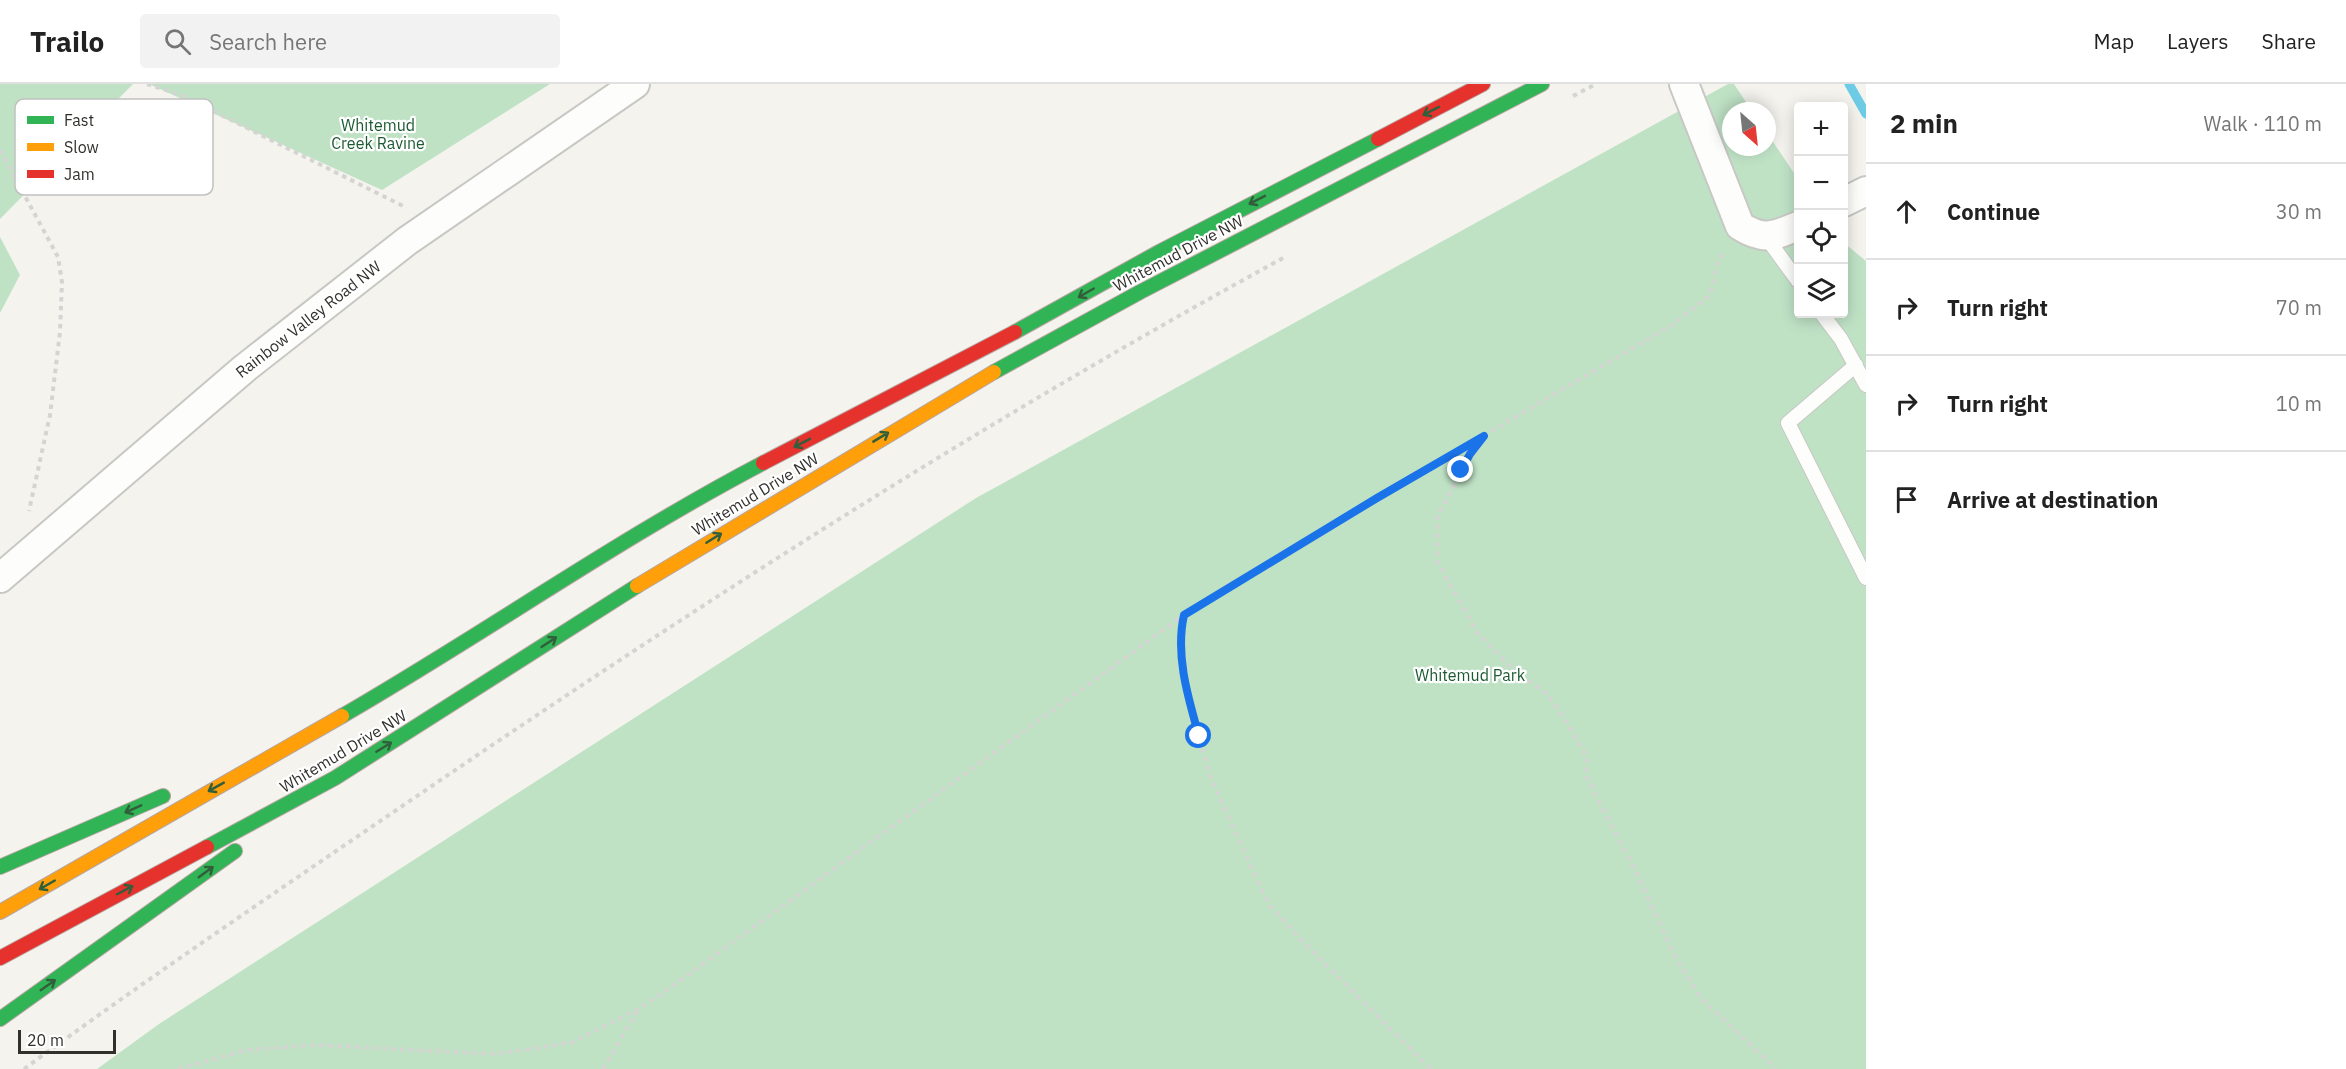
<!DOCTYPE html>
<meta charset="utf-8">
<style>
:root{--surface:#fff;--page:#f2f2f2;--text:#222;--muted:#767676;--line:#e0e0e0}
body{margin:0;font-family:"IBM Plex Sans",sans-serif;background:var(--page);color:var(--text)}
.controls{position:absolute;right:18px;top:18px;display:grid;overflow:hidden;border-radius:6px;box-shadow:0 3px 15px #0003}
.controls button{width:54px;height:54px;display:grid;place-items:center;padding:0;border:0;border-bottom:2px solid var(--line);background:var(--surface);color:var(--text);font:30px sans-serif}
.compass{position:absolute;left:1722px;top:18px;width:54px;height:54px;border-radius:50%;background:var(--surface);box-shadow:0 3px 15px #0003;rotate:153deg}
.scale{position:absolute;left:18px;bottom:15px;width:98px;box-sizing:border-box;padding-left:6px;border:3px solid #31302d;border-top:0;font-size:16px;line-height:21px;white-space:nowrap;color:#31302d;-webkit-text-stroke:4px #fff;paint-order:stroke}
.stop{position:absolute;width:18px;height:18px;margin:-14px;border:4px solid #1a73e8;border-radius:50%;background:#fff}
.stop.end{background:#1a73e8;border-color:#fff;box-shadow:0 2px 6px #0008}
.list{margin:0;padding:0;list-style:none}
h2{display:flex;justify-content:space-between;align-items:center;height:78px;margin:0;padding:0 24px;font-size:26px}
h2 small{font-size:20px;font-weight:400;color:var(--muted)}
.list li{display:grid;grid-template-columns:39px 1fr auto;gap:18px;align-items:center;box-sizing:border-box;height:96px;padding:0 24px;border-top:2px solid var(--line)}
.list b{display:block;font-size:22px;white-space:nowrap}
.list em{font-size:20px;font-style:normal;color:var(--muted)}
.icon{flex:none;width:33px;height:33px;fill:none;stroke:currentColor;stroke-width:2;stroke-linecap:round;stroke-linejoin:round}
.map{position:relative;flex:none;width:1866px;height:985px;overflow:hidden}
header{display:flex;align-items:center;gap:36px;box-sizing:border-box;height:84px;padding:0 30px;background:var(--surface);border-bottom:2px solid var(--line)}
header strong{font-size:28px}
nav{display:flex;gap:33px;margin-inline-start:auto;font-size:21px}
.search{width:420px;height:54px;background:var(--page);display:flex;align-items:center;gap:15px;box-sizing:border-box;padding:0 21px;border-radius:6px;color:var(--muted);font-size:22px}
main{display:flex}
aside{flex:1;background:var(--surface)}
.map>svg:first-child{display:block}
</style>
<header>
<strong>Trailo</strong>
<div class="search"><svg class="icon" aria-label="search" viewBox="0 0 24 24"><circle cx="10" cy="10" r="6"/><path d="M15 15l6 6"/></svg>Search here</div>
<nav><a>Map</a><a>Layers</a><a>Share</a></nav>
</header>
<main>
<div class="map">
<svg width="1866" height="985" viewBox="0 0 1866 985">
<rect width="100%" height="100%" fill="#f4f3ee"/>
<path fill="#bfe2c5" d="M0,0H133L0,135Z
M149,0H550L382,106Z
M1728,0H1734L1752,27H1731V63H1767V49L1798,95V230H1844V159L1866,177V985H97L159,940L976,414Z
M0,153L20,191L0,229Z"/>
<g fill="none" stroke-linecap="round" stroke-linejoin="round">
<path stroke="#6dcbe6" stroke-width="9" d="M1849,0L1866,30"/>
<g stroke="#c7c7c3" stroke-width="16">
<path id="lane" d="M1766,153L1798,197
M1822,230L1841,255L1866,301
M1856,281L1788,339L1866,494"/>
</g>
<g stroke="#c7c7c3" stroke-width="32">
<path id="street" d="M1684,0L1740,142C1764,157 1774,152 1798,142
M1844,118L1866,107
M0,494L245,284L407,157L635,0"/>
</g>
<g stroke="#b6a4a1" stroke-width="16">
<path id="fast" d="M1015,248L1159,168L1378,55
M994,288L1140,208L1542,0
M342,632C484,550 618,455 763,379
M207,763L335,694L637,502
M0,783L163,712
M0,935L235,767"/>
</g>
<g stroke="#b6a4a1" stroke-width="16">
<path id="slow" d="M637,502L994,288
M0,828L342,632"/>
</g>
<g stroke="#b6a4a1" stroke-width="16">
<path id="jam" d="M1378,55L1483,0
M763,379L1015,248
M0,874L207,763"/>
</g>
<path stroke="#d4d4d2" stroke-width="4" stroke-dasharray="4.5 4.5" stroke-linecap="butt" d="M147,0L181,11L403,122
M1573,12L1596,0
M0,66L58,173L62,198L60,248L50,331L29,427
M1483,354L1470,371L1437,433V477L1478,550L1510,582L1548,611L1566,637L1587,673L1586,691L1599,718L1635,786L1675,872L1701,914L1776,985
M1184,532L1181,546V562L1187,608L1211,695L1269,821L1315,870L1431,985
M24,985C162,884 304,789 445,693C718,508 995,331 1285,173
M178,985L247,966L316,961L493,970L532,965L573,958L640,924L667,906L1184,531L1377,414L1674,240L1710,211L1718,177L1723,169
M603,985L638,926"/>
<use href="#lane" stroke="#fdfdfc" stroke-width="14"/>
<use href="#street" stroke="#fdfdfc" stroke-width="28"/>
<use href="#fast" stroke="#30b455" stroke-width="14"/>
<use href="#slow" stroke="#ff9f0a" stroke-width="14"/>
<use href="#jam" stroke="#e5322d" stroke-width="14"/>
</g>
<defs><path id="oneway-shaft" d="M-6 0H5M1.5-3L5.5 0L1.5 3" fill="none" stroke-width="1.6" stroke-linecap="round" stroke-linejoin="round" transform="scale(1.5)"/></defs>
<g stroke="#315e3b">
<use href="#oneway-shaft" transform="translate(1431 27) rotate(153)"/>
<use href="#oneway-shaft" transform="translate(1257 116) rotate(153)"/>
<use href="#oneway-shaft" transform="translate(1086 209) rotate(150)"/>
<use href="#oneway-shaft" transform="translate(881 353) rotate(-31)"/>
<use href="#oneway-shaft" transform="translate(802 359) rotate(153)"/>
<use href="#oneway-shaft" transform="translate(714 454) rotate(-32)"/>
<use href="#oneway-shaft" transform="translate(549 558) rotate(-33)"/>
<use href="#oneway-shaft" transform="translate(384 663) rotate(-32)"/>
<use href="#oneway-shaft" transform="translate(216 703) rotate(151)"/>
<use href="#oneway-shaft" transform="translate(133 725) rotate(156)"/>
<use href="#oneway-shaft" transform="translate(206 788) rotate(-36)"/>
<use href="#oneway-shaft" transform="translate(47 801) rotate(150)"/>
<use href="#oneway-shaft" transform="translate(125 806) rotate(-28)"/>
<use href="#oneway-shaft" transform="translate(48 901) rotate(-35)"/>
</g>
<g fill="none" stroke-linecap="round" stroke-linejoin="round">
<path stroke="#1a73e8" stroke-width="8" d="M1199,652C1188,613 1175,571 1184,531L1377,414L1484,352L1470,370L1461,386"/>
</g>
<g text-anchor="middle" stroke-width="4.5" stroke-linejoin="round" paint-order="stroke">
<g font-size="16" fill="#1c5b32" stroke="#fff">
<text x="378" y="47">Whitemud<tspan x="378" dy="18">Creek Ravine</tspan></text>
<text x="1470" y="597">Whitemud Park</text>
</g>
<g font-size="16" fill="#31302d" stroke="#fff">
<text transform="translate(1178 169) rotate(-28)" y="6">Whitemud Drive NW</text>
<text transform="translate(308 235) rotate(-38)" y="6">Rainbow Valley Road NW</text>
<text transform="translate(755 410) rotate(-31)" y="6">Whitemud Drive NW</text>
<text transform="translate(343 667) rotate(-31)" y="6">Whitemud Drive NW</text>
</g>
</g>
<rect x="15" y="15" width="198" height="96" rx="9" fill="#fff" stroke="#c1c1c0" stroke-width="1.5"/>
<rect x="27" y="32" width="27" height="8" fill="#30b455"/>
<rect x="27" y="59" width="27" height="8" fill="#ff9f0a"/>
<rect x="27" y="86" width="27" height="8" fill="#e5322d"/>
<g font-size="16" fill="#31302d">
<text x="64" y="42">Fast</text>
<text x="64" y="69">Slow</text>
<text x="64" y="96">Jam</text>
</g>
</svg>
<div class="controls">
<button>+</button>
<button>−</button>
<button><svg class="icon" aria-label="locate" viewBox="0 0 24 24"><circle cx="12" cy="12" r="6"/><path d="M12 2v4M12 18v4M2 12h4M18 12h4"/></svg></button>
<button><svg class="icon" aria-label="layers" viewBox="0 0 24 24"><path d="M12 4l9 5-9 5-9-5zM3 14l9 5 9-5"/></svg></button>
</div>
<svg class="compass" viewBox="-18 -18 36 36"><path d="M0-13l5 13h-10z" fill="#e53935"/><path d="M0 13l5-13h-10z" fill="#767676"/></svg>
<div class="scale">20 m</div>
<div class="stop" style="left:1199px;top:652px"></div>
<div class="stop end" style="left:1461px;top:386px"></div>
</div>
<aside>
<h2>2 min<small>Walk · 110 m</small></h2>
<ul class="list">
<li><svg class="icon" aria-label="ahead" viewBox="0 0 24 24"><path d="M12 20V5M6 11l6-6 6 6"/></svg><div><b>Continue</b></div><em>30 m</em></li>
<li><svg class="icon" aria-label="right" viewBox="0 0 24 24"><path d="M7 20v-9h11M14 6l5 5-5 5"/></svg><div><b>Turn right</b></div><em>70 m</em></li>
<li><svg class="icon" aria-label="right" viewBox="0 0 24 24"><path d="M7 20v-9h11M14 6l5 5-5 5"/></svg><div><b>Turn right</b></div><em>10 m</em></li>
<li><svg class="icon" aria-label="arrive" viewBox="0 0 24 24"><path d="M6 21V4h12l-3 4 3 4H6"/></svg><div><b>Arrive at destination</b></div></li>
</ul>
</aside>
</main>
